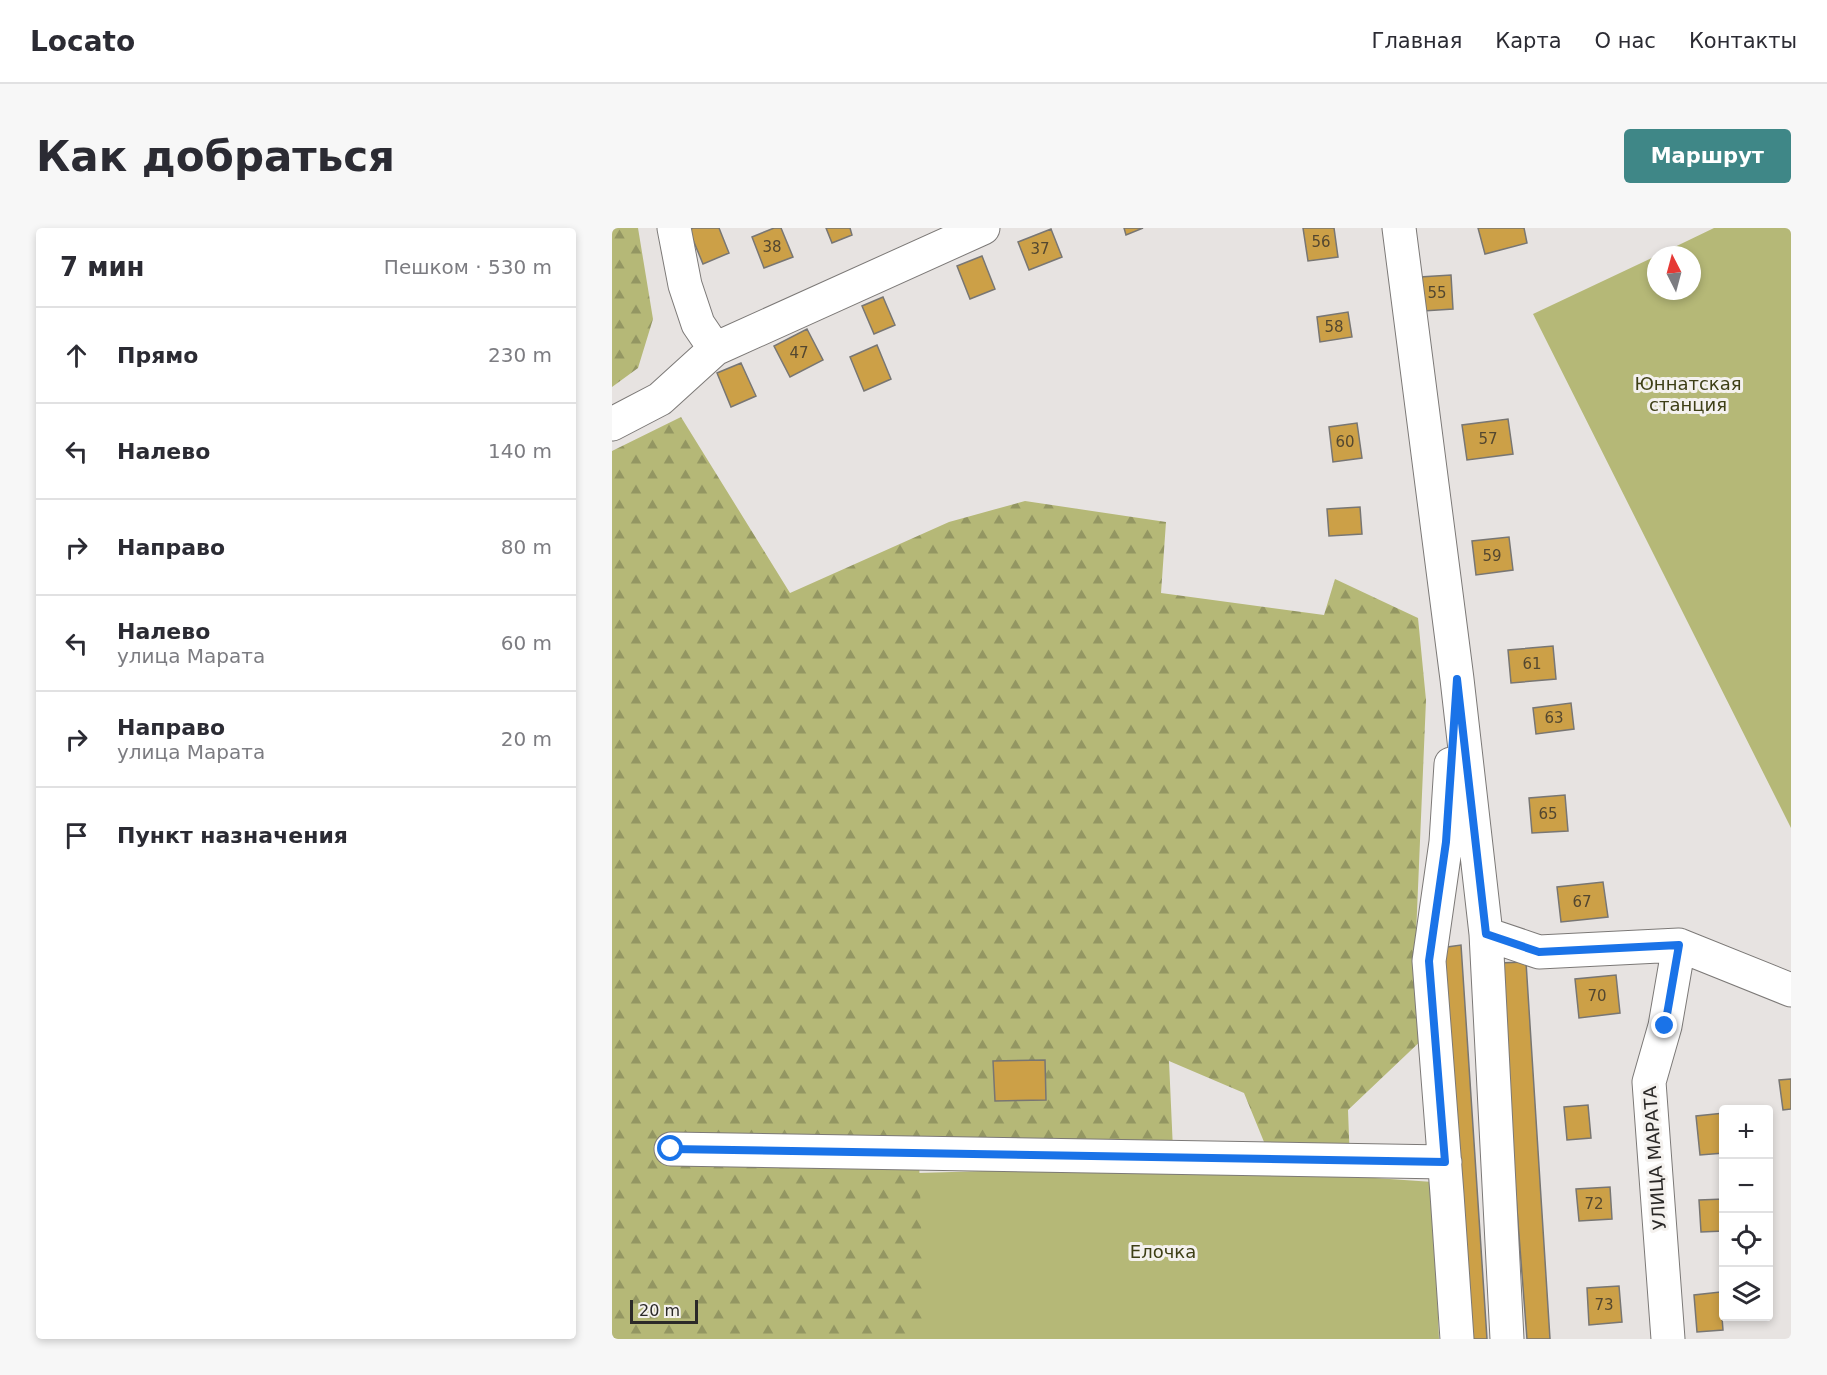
<!DOCTYPE html>
<html lang="ru">
<meta charset="utf-8">
<style>
:root{--surface:#fff;--page:#f7f7f7;--text:#2b2b33;--muted:#7c7c81;--line:#e1e1e2;--accent:#3f8787}
body{margin:0;font-family:"DejaVu Sans",sans-serif;background:var(--page);color:var(--text)}
.controls{position:absolute;right:18px;bottom:18px;display:grid;overflow:hidden;border-radius:6px;box-shadow:0 3px 9px #0003}
.controls button{width:54px;height:54px;display:grid;place-items:center;padding:0;border:0;border-bottom:2px solid var(--line);background:var(--surface);color:var(--text);font:30px sans-serif}
.compass{position:absolute;left:1035px;top:18px;width:54px;height:54px;border-radius:50%;background:var(--surface);box-shadow:0 3px 9px #0003;rotate:354deg}
.scale{position:absolute;left:18px;bottom:15px;width:68px;box-sizing:border-box;padding-left:6px;border:3px solid #2b2928;border-top:0;font-size:16px;line-height:21px;white-space:nowrap;color:#2b2928;-webkit-text-stroke:4px #f4f1ee;paint-order:stroke}
.stop{position:absolute;width:18px;height:18px;margin:-14px;border:4px solid #1a73e8;border-radius:50%;background:#fff}
.stop.end{background:#1a73e8;border-color:#fff;box-shadow:0 2px 6px #0008}
.list{margin:0;padding:0;list-style:none}
h2{display:flex;justify-content:space-between;align-items:center;height:78px;margin:0;padding:0 24px;font-size:26px}
h2 small{font-size:20px;font-weight:400;color:var(--muted)}
.list li{display:grid;grid-template-columns:39px 1fr auto;gap:18px;align-items:center;box-sizing:border-box;height:96px;padding:0 24px;border-top:2px solid var(--line)}
.list b{display:block;font-size:22px;white-space:nowrap}
.list p{margin:0;font-size:20px;white-space:nowrap;color:var(--muted)}
.list em{font-size:20px;font-style:normal;color:var(--muted)}
.icon{flex:none;width:33px;height:33px;fill:none;stroke:currentColor;stroke-width:2;stroke-linecap:round;stroke-linejoin:round}
.map{position:relative;flex:none;width:1179px;height:1111px;overflow:hidden;border-radius:6px}
header{display:flex;align-items:center;gap:36px;box-sizing:border-box;height:84px;padding:0 30px;background:var(--surface);border-bottom:2px solid var(--line)}
header strong{font-size:28px}
nav{display:flex;gap:33px;margin-inline-start:auto;font-size:21px}
.intro{display:flex;align-items:center;justify-content:space-between;box-sizing:border-box;height:144px;padding:0 36px}
h1{margin:0;font-size:42px}
.button{padding:15px 27px;border-radius:6px;background:var(--accent);color:#fff;font-size:21px;font-weight:700}
main{display:flex;gap:36px;padding:0 36px}
aside{flex:1;background:var(--surface);border-radius:6px;box-shadow:0 3px 9px #0003}
.map>svg:first-child{display:block}
</style>
<header>
<strong>Locato</strong>
<nav><a>Главная</a><a>Карта</a><a>О нас</a><a>Контакты</a></nav>
</header>
<div class="intro"><h1>Как добраться</h1><a class="button">Маршрут</a></div>
<main>
<aside>
<h2>7 мин<small>Пешком · 530 m</small></h2>
<ul class="list">
<li><svg class="icon" aria-label="ahead" viewBox="0 0 24 24"><path d="M12 20V5M6 11l6-6 6 6"/></svg><div><b>Прямо</b></div><em>230 m</em></li>
<li><svg class="icon" aria-label="left" viewBox="0 0 24 24"><path d="M17 20v-9H6M10 6l-5 5 5 5"/></svg><div><b>Налево</b></div><em>140 m</em></li>
<li><svg class="icon" aria-label="right" viewBox="0 0 24 24"><path d="M7 20v-9h11M14 6l5 5-5 5"/></svg><div><b>Направо</b></div><em>80 m</em></li>
<li><svg class="icon" aria-label="left" viewBox="0 0 24 24"><path d="M17 20v-9H6M10 6l-5 5 5 5"/></svg><div><b>Налево</b><p>улица Марата</p></div><em>60 m</em></li>
<li><svg class="icon" aria-label="right" viewBox="0 0 24 24"><path d="M7 20v-9h11M14 6l5 5-5 5"/></svg><div><b>Направо</b><p>улица Марата</p></div><em>20 m</em></li>
<li><svg class="icon" aria-label="arrive" viewBox="0 0 24 24"><path d="M6 21V4h12l-3 4 3 4H6"/></svg><div><b>Пункт назначения</b></div></li>
</ul>
</aside>
<div class="map">
<svg width="1179" height="1111" viewBox="0 0 1179 1111">
<defs>
<pattern id="forest-firs" width="22" height="20" patternUnits="userSpaceOnUse" patternTransform="scale(1.5)"><rect width="22" height="20" fill="#b5b877"/><path d="M5 1l3.5 6h-7zM16 11l3.5 6h-7z" fill="#939662"/></pattern>
</defs>
<rect width="100%" height="100%" fill="#e7e3e1"/>
<path fill="#b5b877" d="M1102,0H1179V600L921,86L1044,28V63H1080V27H1046Z
M577,937L821,954L827,1111H292L274,946Z"/>
<path fill="url(#forest-firs)" d="M0,0H26L41,91L26,140L0,159Z
M69,189L178,365L337,294L413,273L554,294L549,365L712,387L723,351L806,390L814,472L802,754L815,807L736,882L738,935L659,931L632,865L557,833L561,922L307,931L313,1111H0V223Z"/>
<path fill="#cca047" stroke="#787673" stroke-width="1.5" d="M81,0H107L117,25L91,36L77,2Z
M162,0H169L181,29L152,40L140,9Z
M214,0H238L240,7L220,15Z
M512,0H531L514,7Z
M691,0H722L726,29L696,33Z
M866,0H912L915,15L873,26Z
M439,1L450,29L417,42L406,14Z
M370,28L383,61L358,71L345,38Z
M839,47L841,81L811,83L808,49Z
M271,69L283,97L262,106L250,78Z
M736,84L740,109L708,114L705,89Z
M195,101L211,132L178,149L162,118Z
M265,117L279,151L252,163L238,129Z
M129,135L144,168L119,179L105,145Z
M896,191L901,226L855,232L850,197Z
M745,195L750,230L721,234L717,199Z
M748,279L750,306L717,308L715,281Z
M897,309L901,342L864,347L860,313Z
M941,418L944,451L899,455L896,422Z
M959,475L962,501L924,506L921,480Z
M953,567L956,603L920,605L917,570Z
M991,654L996,689L949,694L945,659Z
M849,717L875,1111H854L828,720Z
M914,734L938,1111H915L886,735Z
M1004,747L1008,785L967,790L963,751Z
M433,832L434,872L383,873L381,833Z
M1179,851V881L1171,882L1167,852Z
M976,877L979,910L955,912L952,879Z
M1112,885V925L1088,927L1084,888Z
M998,959L1000,991L967,993L964,961Z
M1112,971V1003L1089,1004L1087,972Z
M1007,1058L1010,1094L977,1097L975,1060Z
M1108,1064L1111,1102L1085,1104L1082,1067Z"/>
<g fill="none" stroke-linecap="round" stroke-linejoin="round">
<g stroke="#7c7977" stroke-width="35">
<path id="minor" d="M62,0L73,57L86,96L103,121
M787,0L845,451L874,706L895,1111
M0,196L48,171L103,121L371,0
M839,536L834,614L817,733L835,966L845,1111
M874,706L927,724L1067,717L1179,762
M59,921L833,934
M1056,1111L1037,854L1053,798L1067,717"/>
</g>
<use href="#minor" stroke="#fff" stroke-width="33"/>
</g>
<g fill="none" stroke-linecap="round" stroke-linejoin="round">
<path stroke="#1a73e8" stroke-width="8" d="M59,921L833,934L817,733L834,614L845,451L874,706L927,724L1067,717L1053,798"/>
</g>
<g text-anchor="middle" stroke-width="6" stroke-linejoin="round" paint-order="stroke">
<g font-size="15" fill="#534730">
<text x="709" y="19">56</text>
<text x="160" y="24">38</text>
<text x="428" y="26">37</text>
<text x="825" y="70">55</text>
<text x="722" y="104">58</text>
<text x="187" y="130">47</text>
<text x="876" y="216">57</text>
<text x="733" y="219">60</text>
<text x="880" y="333">59</text>
<text x="920" y="441">61</text>
<text x="942" y="495">63</text>
<text x="936" y="591">65</text>
<text x="970" y="679">67</text>
<text x="985" y="773">70</text>
<text x="982" y="981">72</text>
<text x="992" y="1082">73</text>
</g>
<g font-size="18" fill="#3e3f16" stroke="#f4f1ee">
<text x="1076" y="162">Юннатская<tspan x="1076" dy="21">станция</tspan></text>
<text x="551" y="1030">Елочка</text>
</g>
<g font-size="18" fill="#2b2928" stroke="#f4f1ee">
<text transform="translate(1043 930) rotate(-94)" y="6">УЛИЦА МАРАТА</text>
</g>
</g>
</svg>
<div class="controls">
<button>+</button>
<button>−</button>
<button><svg class="icon" aria-label="locate" viewBox="0 0 24 24"><circle cx="12" cy="12" r="6"/><path d="M12 2v4M12 18v4M2 12h4M18 12h4"/></svg></button>
<button><svg class="icon" aria-label="layers" viewBox="0 0 24 24"><path d="M12 4l9 5-9 5-9-5zM3 14l9 5 9-5"/></svg></button>
</div>
<svg class="compass" viewBox="-18 -18 36 36"><path d="M0-13l5 13h-10z" fill="#e53935"/><path d="M0 13l5-13h-10z" fill="#7c7c81"/></svg>
<div class="scale">20 m</div>
<div class="stop" style="left:59px;top:921px"></div>
<div class="stop end" style="left:1053px;top:798px"></div>
</div>
</main>
